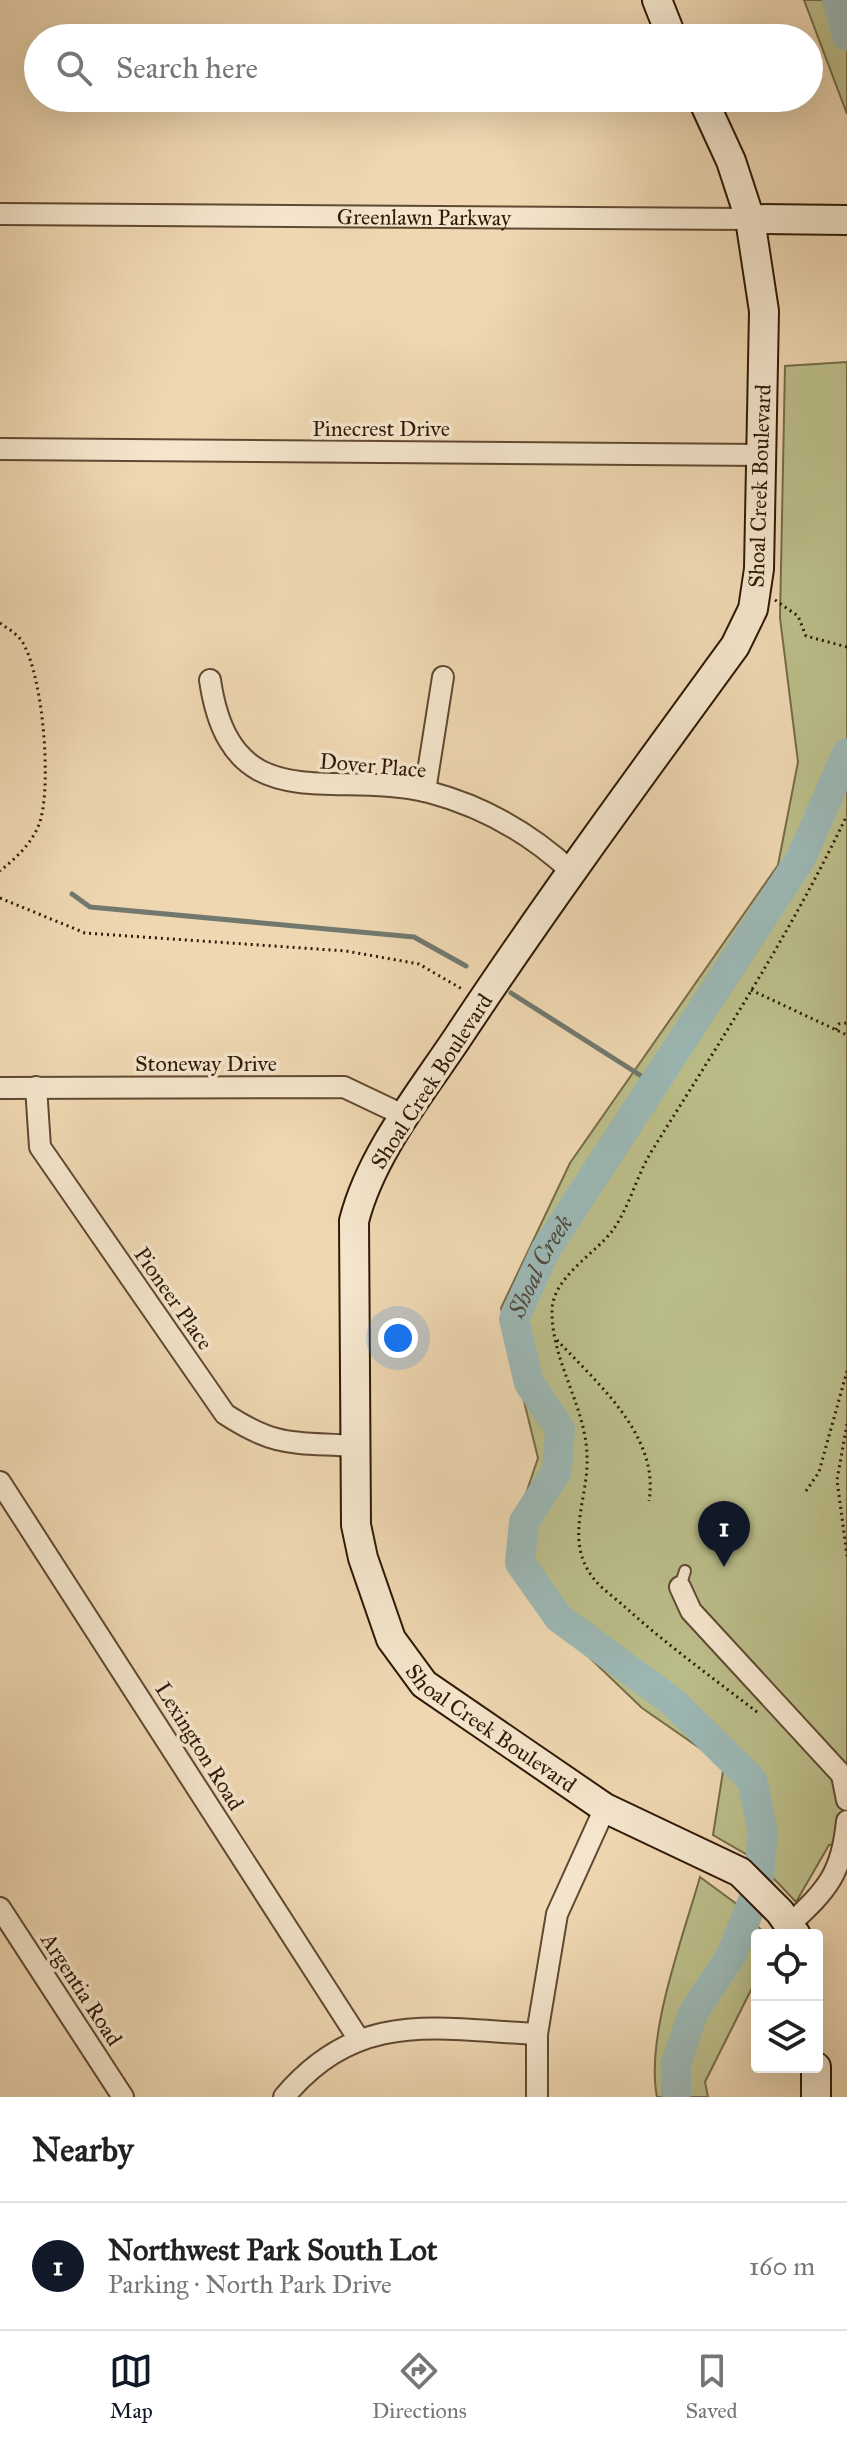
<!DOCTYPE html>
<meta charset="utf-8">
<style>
:root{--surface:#fff;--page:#f2f2f2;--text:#222;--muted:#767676;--line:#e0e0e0;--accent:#111827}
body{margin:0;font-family:"IM FELL Great Primer",serif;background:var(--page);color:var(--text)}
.controls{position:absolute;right:24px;bottom:24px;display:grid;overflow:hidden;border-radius:8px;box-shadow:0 8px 32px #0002}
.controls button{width:72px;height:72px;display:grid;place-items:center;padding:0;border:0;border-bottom:2px solid var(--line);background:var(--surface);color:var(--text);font:40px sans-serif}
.you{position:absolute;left:398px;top:1338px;width:28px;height:28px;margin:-20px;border:6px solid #fff;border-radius:50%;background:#1a73e8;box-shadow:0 0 0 12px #1a73e833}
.badge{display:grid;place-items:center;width:52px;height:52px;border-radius:50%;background:var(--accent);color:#fff;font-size:26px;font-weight:700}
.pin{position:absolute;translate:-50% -66px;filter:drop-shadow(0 2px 4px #0008)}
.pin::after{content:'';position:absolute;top:42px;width:28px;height:24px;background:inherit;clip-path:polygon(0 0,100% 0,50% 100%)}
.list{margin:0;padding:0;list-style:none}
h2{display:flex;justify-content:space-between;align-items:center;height:104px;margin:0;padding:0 32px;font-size:34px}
h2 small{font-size:26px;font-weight:400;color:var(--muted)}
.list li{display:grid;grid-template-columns:52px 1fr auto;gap:24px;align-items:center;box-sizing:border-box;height:128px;padding:0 32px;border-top:2px solid var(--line)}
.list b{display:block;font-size:30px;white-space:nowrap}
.list p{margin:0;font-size:26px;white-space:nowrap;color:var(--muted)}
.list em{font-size:26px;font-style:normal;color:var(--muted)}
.icon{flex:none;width:44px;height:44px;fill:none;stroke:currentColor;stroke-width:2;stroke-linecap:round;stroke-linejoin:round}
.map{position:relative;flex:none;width:847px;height:2097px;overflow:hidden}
.search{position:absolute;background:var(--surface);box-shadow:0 8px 32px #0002;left:24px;right:24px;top:24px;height:88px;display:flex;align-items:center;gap:20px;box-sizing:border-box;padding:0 28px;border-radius:44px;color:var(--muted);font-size:30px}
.sheet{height:232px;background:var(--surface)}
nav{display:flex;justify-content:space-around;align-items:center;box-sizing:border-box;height:112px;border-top:2px solid var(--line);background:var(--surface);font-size:22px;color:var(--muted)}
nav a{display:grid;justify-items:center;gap:4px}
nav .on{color:var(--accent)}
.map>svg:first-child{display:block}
</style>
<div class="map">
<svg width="847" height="2097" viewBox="0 0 847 2097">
<rect width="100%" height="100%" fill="#eed7b1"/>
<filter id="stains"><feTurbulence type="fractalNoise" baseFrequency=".0025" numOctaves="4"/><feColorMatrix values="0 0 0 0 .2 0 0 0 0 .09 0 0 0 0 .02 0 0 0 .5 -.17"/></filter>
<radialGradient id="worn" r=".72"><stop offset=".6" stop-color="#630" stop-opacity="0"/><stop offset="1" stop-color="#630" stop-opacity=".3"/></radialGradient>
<path fill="#bbbe8a" stroke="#766c48" stroke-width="2" d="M804,0H847V114Z
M847,362V1843L829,1845L796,1902L756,1860L713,1835L724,1765L642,1708L547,1617L508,1547L538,1458L501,1308L570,1163L778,865L798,762L780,618L785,366Z
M700,1877L738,1905L766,1935H757V1978L705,2082L708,2097H657C645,2037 683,1937 700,1877Z"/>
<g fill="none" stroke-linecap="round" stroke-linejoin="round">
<path stroke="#71796f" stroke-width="5" d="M72,894L90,907L414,937L466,966
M511,993L654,1084"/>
<g stroke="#9cb8b5" stroke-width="30">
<path d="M837,0L847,36"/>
<path id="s1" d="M676,2097V2064L693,2013L731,1956L758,1888L763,1833L752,1780L673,1702L559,1618L520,1563L524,1522L557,1471L560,1429L529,1383L514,1319L545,1251L801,858L847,753"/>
</g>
<g stroke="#604932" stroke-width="14">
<path id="lane" d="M680,1587L685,1571"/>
</g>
<g stroke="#604932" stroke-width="24">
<g id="street">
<path id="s2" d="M0,214L750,219"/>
<path d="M0,449L762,455"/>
<path d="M210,680C231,823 331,768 429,792C482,806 531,834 571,871"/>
<path d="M425,791L443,677"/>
<path d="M36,1087L40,1147L225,1414C277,1448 294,1442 353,1446"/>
<path d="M0,1088L344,1087L405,1116"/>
<path d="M0,1482L358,2038"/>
<path d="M680,1587L691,1611L842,1775L847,1800"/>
<path d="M0,1908L123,2097"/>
<path d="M790,1924C828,1889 842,1873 847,1821"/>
<path d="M284,2097C358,2009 434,2029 537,2034"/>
<path d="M537,2097V2034L557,1914L605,1808"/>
</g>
</g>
<g stroke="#301a07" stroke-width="32">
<g id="secondary">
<path d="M657,0L672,38"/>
<path id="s3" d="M702,98L731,161L750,219L764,311L759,569L753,609L735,646C641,775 546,904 458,1037C420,1094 371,1154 354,1221L356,1525L363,1558L391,1639L424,1684L605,1808L740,1872L780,1912L796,1935"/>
<path d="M750,219L847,220"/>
<path d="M816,2067V2097"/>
</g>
</g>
<path stroke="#301a07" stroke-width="3" stroke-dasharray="2 4" stroke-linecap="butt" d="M775,600L798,616L806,636L847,647
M0,623C8,629 18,634 23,643C43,678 51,779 41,818C35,841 17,857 0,871
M0,898L85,933L346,951L419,964L462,989
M751,990L847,1035
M836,1030L839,1024L847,1023
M557,1340C597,1383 660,1436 649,1501
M847,1424L837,1480L847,1556
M806,1491L819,1472L847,1371
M757,1712C713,1678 667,1645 625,1607C615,1598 602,1589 594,1579C563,1540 589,1499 587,1456C586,1406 551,1361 552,1310C553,1277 595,1254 613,1230C630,1206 637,1174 653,1149C721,1040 792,931 847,815"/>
<use href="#lane" stroke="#f4e5cc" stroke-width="10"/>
<use href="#street" stroke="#f4e5cc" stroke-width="20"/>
<use href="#secondary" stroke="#f4e5cc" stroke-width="28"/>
</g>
<g text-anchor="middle" stroke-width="7" stroke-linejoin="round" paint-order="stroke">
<g font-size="22" fill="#301a07" stroke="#f4e5cc">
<text dy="8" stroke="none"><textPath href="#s2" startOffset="424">Greenlawn Parkway</textPath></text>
<text x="381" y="436">Pinecrest Drive</text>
<text transform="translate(759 486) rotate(-88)" y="8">Shoal Creek Boulevard</text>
<text transform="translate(373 765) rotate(5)" y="8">Dover Place</text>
<text x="206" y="1071">Stoneway Drive</text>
<text transform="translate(431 1081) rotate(-57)" y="8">Shoal Creek Boulevard</text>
<text transform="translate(174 1298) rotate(55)" y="8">Pioneer Place</text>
<text dy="8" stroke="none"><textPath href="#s3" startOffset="1814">Shoal Creek Boulevard</textPath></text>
<text transform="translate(200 1746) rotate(58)" y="8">Lexington Road</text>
<text transform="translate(82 1989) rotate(57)" y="8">Argentia Road</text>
</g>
<g font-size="24" font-style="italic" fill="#50493b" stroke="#f4e5cc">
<text dy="8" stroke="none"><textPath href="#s1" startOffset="982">Shoal Creek</textPath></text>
</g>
</g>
<rect width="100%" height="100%" filter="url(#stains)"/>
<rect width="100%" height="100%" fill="url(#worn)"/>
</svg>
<div class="controls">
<button><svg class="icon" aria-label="locate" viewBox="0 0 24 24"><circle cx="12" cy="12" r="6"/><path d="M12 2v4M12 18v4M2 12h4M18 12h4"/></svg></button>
<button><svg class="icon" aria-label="layers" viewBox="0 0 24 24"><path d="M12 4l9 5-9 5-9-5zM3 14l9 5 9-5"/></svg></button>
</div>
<div class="you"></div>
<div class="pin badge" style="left:724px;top:1567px">1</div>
<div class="search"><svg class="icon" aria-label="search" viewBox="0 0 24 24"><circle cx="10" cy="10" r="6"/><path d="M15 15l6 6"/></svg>Search here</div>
</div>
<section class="sheet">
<h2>Nearby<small></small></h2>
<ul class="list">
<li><span class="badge">1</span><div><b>Northwest Park South Lot</b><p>Parking · North Park Drive</p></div><em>160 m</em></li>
</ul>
</section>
<nav>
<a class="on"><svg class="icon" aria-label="map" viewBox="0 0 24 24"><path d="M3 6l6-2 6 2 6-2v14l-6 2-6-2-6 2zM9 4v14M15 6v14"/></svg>Map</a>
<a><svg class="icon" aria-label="directions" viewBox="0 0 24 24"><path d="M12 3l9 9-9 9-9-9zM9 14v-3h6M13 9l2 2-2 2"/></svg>Directions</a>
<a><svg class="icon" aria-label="saved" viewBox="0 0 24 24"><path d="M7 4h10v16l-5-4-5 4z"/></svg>Saved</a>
</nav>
